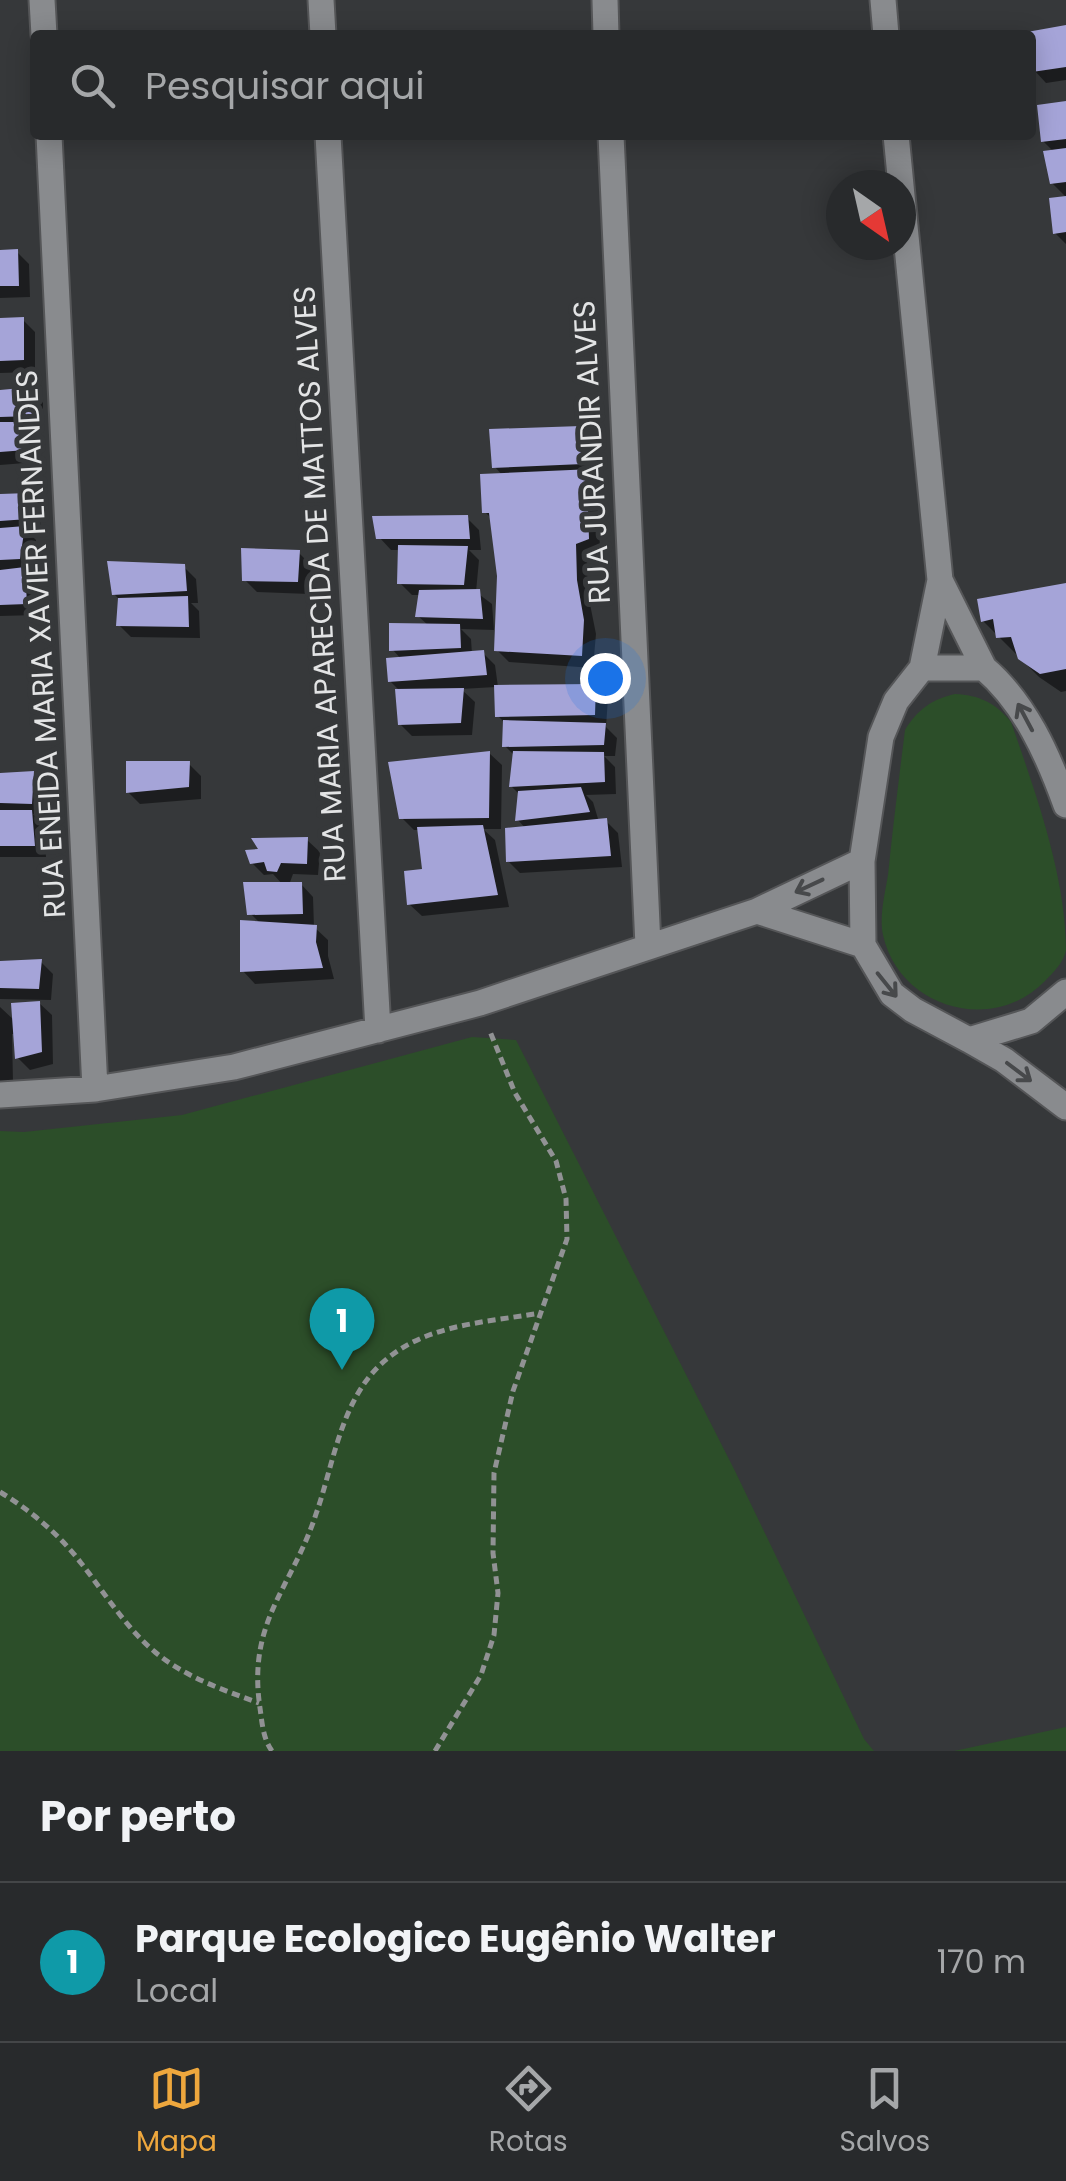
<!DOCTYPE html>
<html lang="pt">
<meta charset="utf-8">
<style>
:root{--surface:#282a2c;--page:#343638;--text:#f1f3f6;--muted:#a5a7a9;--line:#444648;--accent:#eea73d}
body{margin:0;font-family:Poppins,sans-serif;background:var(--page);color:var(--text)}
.compass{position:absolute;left:826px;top:170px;width:90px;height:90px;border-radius:50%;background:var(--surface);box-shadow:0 5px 25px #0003;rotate:146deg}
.you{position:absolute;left:605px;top:678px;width:35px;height:35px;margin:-25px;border:8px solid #fff;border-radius:50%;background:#1a73e8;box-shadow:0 0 0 15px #1a73e833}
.badge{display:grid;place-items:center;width:65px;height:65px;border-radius:50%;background:var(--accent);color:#fff;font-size:32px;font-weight:700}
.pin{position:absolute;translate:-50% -82px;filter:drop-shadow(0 2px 5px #0008)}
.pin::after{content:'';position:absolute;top:52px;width:35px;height:30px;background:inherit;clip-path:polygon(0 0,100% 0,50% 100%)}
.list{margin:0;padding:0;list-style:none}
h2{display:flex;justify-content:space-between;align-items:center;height:130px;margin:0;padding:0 40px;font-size:42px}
h2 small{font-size:32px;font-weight:400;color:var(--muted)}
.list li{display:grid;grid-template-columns:65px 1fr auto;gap:30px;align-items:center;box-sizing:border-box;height:160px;padding:0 40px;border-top:2px solid var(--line)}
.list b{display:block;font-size:38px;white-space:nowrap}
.list p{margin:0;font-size:32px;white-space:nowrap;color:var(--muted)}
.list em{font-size:32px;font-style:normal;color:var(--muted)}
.icon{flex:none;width:55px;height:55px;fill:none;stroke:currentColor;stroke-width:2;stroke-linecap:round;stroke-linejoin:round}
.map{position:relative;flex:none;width:1066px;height:1751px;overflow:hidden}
.search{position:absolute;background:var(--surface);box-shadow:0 5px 25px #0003;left:30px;right:30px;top:30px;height:110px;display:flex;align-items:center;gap:25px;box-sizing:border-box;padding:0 35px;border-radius:10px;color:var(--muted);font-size:38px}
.sheet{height:290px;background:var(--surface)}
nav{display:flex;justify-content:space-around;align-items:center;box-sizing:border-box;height:140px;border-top:2px solid var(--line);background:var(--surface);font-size:28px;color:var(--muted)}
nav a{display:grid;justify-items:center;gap:5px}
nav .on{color:var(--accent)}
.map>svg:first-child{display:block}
</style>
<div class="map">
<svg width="1066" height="1751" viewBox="0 0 1066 1751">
<rect width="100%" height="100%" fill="#36383a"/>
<path fill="#2c4e29" d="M955,694C979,695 996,703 1011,722C1035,791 1066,876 1066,950C1064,962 1053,973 1045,981C993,1035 899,1008 883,935C879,917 885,893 888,875C893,826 899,778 905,730C917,710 932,699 955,694Z
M472,1037L516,1040L735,1471L864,1739L874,1751H0V1131L24,1132L182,1115Z
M1066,1727V1751H954Z"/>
<path fill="#0007" d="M1066,28V80L1046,83L1034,70L1030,34Z
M1066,103V197L1052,183L1054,152L1043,141Z
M1066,198V244L1055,233Z
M17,252L29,264L30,297L0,298V253Z
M23,320L35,332V372L0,373V321Z
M31,390L43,402V427H30L39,436L38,462L0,465V393Z
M580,429L592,441L594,473L604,483L605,520H599L600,551L587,556L588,594L596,634L593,668L509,662L497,650L499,576L492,519L485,512L503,476L495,467Z
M28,496L41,508L40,530L27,531L36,540L32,570L24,571L36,582L38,615L0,616V497Z
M467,518L479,530L481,550H469L479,560L476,592L492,604L494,630L461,629L471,639L472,654L483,653L495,665L498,687L595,686L608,698L606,727L617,738L615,756H604L615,767L616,794L586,795L593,802L599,822L606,821L618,833L622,867L520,873L508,861L526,829L518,820L520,795L512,787L515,756L505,746L506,724L498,716L496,687L461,689L475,702L472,735L412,736L400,724L401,692L390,681L402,660L392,649L429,626L418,616L420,595H412L400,583V550H391L379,537Z
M299,553L311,565L309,594L257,592L245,580Z
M184,567L196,579L198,603H191L199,611L200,638L131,637L119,625L120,600L114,594Z
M1066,585V691L1061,692L1039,677L983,621Z
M489,753L502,765L501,829H483L495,840L509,907L422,916L409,904L425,872L420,830H414L402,818Z
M188,763L201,776V799L140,804L128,792Z
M33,774L45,786L43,815L33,814L44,825L46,857H0V776Z
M307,840L320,852L318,875L293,874L289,885L301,884L313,897L314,927L328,940V956L334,979L255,984L243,971L261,924L250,913L283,885L273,874L264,875L252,863Z
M41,962L53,974L51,1000L0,999V964Z
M38,1002L52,1015L53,1064L30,1070L18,1058L16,1034H12L13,1082L0,1083V1007L15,1021Z"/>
<path fill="#a5a4d8" d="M1066,25V67L1032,72L1031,35L1027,32Z
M1066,101V139L1041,142L1037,105Z
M1066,148V182L1050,184L1043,151Z
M1066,196V232L1053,234L1049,198Z
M18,249L19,286H0V250Z
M24,317V360L0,361V318Z
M32,387V416L0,417V390Z
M0,422H28L26,450L0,452Z
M581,426L583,464L492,468L489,429Z
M593,469L594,509L588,508L589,539L576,544L577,580L584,620L582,656L494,651L497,576L489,513H482L480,474Z
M29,493L28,519L0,521V494Z
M468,515L470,539H376L372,516Z
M25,526L20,559L0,560V528Z
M398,545L468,546L464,585L397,584Z
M241,548L300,550L298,582L242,581Z
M107,561L185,564L187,591L112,595Z
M25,567L27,604L0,605V570Z
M1066,583V669L1040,674L1018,659L1011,637L996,638L993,619L981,622L977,599Z
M480,589L483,619L415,617L419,590Z
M188,596L189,627L116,626L118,598Z
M389,623L460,624L461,648L389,651Z
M484,650L487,675L388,682L386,658Z
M596,684L595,715L495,717L494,685Z
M464,688L461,723L398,725L395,689Z
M503,720L606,723L604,745L502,747Z
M490,751L489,818L399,819L388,762Z
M513,751L604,752L605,782L509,787Z
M126,761H190L189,787L126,793Z
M34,771L32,804L0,803V773Z
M581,787L590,812L515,821L518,791Z
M0,810H32L35,846H0Z
M607,818L611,856L506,862L505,828Z
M483,825L498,895L407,905L404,871L422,869L417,827Z
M308,837L307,864L281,863L277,872L267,871L264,862L250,864L245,850L258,849L251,838Z
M243,882H302L303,914L247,915Z
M240,920L317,925L316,942L323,968L240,972Z
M42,959L39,989L0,988V961Z
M40,1001L42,1052L15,1059L11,1003Z"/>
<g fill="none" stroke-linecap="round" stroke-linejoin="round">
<g stroke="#555658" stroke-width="29">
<path id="minor" d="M42,0L44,35
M321,0L323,35
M605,0L606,35
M883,0L886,35
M49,135L95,1089
M328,135L378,1030
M611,135L648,946
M896,135L940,580L922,668
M940,580L984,668
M1066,805C1048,755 1025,703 984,668H922L896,701L881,737L862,861L863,945L892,994L913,1010L969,1040L1031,1021L1066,992
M757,911L863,945
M969,1040L1004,1060L1066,1107
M0,1095L95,1089L234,1067L480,1003L757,911L862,861"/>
</g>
<path stroke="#919294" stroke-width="5" stroke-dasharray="8 5" stroke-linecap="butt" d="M0,1492C30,1510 60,1535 81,1563C104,1592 126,1628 155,1652C185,1677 223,1690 259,1703
M272,1751C263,1739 262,1722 260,1708C247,1621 292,1588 316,1514C333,1466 340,1406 377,1368C420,1324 483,1323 540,1313
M435,1751L481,1675L494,1635L498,1593L493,1553L494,1473L513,1391L567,1239L566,1199L556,1161L515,1093L489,1029"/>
<use href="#minor" stroke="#898b8e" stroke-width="25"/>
</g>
<defs><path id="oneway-shaft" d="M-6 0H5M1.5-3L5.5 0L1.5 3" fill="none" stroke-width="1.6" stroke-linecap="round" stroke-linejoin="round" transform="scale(2.5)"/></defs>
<g stroke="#47494b">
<use href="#oneway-shaft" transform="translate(1025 717) rotate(-118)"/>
<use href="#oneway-shaft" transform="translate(809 886) rotate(155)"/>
<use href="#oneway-shaft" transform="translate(887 985) rotate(51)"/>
<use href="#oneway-shaft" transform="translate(1019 1072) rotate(37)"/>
</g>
<g text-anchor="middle" stroke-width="10" stroke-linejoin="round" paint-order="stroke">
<g font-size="30" fill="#e3e4e5" stroke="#36383a">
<text transform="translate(592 452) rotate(-93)" y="10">RUA JURANDIR ALVES</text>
<text transform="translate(320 584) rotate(-93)" y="10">RUA MARIA APARECIDA DE MATTOS ALVES</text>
<text transform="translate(41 644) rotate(-93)" y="10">RUA ENEIDA MARIA XAVIER FERNANDES</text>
</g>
</g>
</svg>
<svg class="compass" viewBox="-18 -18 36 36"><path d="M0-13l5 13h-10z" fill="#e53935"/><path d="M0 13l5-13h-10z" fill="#a5a7a9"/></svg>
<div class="you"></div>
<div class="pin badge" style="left:342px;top:1370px;background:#0f9aa8">1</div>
<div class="search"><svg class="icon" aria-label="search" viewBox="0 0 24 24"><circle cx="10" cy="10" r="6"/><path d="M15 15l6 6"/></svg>Pesquisar aqui</div>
</div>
<section class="sheet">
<h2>Por perto<small></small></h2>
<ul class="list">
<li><span class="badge" style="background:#0f9aa8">1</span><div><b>Parque Ecologico Eugênio Walter</b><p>Local</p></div><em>170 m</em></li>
</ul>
</section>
<nav>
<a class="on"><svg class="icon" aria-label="map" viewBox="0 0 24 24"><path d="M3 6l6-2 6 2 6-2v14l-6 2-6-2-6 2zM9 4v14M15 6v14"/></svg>Mapa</a>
<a><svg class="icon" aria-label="directions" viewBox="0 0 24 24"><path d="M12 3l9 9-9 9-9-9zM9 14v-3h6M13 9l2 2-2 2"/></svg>Rotas</a>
<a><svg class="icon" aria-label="saved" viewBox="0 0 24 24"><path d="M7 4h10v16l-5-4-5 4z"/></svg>Salvos</a>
</nav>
